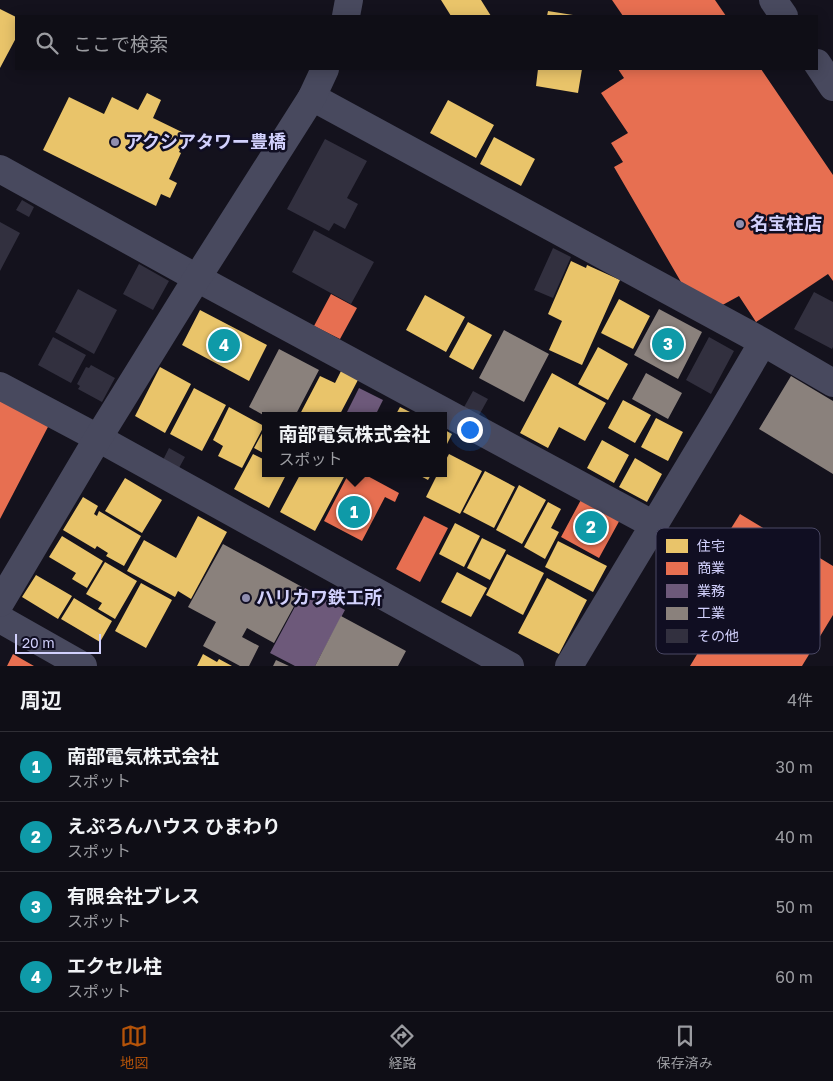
<!DOCTYPE html>
<html lang="ja">
<meta charset="utf-8">
<style>
:root{--surface:#0f0e16;--page:#1d1c23;--text:#f1f3f6;--muted:#9b9ca1;--line:#2f2e35;--accent:#b45309}
body{margin:0;font-family:"Golos Text","Noto Sans JP",sans-serif;background:var(--page);color:var(--text)}
.scale{position:absolute;left:15px;bottom:12px;width:86px;box-sizing:border-box;padding-left:5px;border:2px solid #d2d1fd;border-top:0;font-size:14px;line-height:18px;white-space:nowrap;color:#d2d1fd;-webkit-text-stroke:4px #100e22;paint-order:stroke}
.you{position:absolute;left:469px;top:429px;width:18px;height:18px;margin:-12px;border:4px solid #fff;border-radius:50%;background:#1a73e8;box-shadow:0 0 0 8px #1a73e833}
.badge{display:grid;place-items:center;width:32px;height:32px;border-radius:50%;background:var(--accent);color:#fff;font-size:16px;font-weight:700}
.pin{position:absolute;translate:-50% -50%;border:2px solid #fff;box-shadow:0 1px 5px #0006}
.popup{position:absolute;left:262px;top:412px;width:185px;height:65px;box-sizing:border-box;display:grid;place-content:center;border-radius:0px;background:var(--surface);filter:drop-shadow(0 1px 4px #0005);font-size:16px;white-space:nowrap;color:var(--muted)}
.popup b{font-size:19px;color:var(--text)}
.popup::after{content:'';position:absolute;left:50%;top:100%;margin-left:-10px;border:10px solid transparent;border-top-color:var(--surface)}
.list{margin:0;padding:0;list-style:none}
h2{display:flex;justify-content:space-between;align-items:center;height:65px;margin:0;padding:0 20px;font-size:21px}
h2 small{font-size:16px;font-weight:400;color:var(--muted)}
.list li{display:grid;grid-template-columns:32px 1fr auto;gap:15px;align-items:center;box-sizing:border-box;height:70px;padding:0 20px;border-top:1px solid var(--line)}
.list b{display:block;font-size:19px;white-space:nowrap}
.list p{margin:0;font-size:16px;white-space:nowrap;color:var(--muted)}
.list em{font-size:16px;font-style:normal;color:var(--muted)}
.icon{flex:none;width:28px;height:28px;fill:none;stroke:currentColor;stroke-width:2;stroke-linecap:round;stroke-linejoin:round}
.map{position:relative;flex:none;width:833px;height:666px;overflow:hidden}
.search{position:absolute;background:var(--surface);box-shadow:0 2px 12px #0003;left:15px;right:15px;top:15px;height:55px;display:flex;align-items:center;gap:12px;box-sizing:border-box;padding:0 18px;border-radius:0px;color:var(--muted);font-size:19px}
.sheet{height:345px;background:var(--surface)}
nav{display:flex;justify-content:space-around;align-items:center;box-sizing:border-box;height:70px;border-top:1px solid var(--line);background:var(--surface);font-size:14px;color:var(--muted)}
nav a{display:grid;justify-items:center;gap:2px}
nav .on{color:var(--accent)}
.map>svg:first-child{display:block}
</style>
<div class="map">
<svg width="833" height="666" viewBox="0 0 833 666">
<rect width="100%" height="100%" fill="#14121d"/>
<path fill="#e9c46a" d="M441,0H481L491,16H451Z
M0,9L16,17V38L0,68Z
M548,11L573,15V16H547Z
M538,69H582L578,93L536,86Z
M147,93L161,100L153,118L188,135L179,152L181,153L169,179L177,183L170,198L161,194L156,206L43,150L69,97L104,114L112,97L138,110Z
M448,100L494,125L476,158L430,133Z
M494,137L535,159L521,186L480,164Z
M571,261L586,268L587,265L620,280L582,365L549,350L562,321L548,314Z
M425,295L465,317L446,352L406,330Z
M619,299L650,316L633,349L601,333Z
M200,310L267,345L249,381L182,345Z
M468,322L492,335L473,370L449,357Z
M598,347L628,364L608,400L578,384Z
M160,367L191,384L165,433L135,416Z
M342,369L359,378L339,416H299L320,376L335,383Z
M552,373L606,403L585,441L559,427L548,448L520,433Z
M194,388L226,405L202,451L170,434Z
M623,400L651,415L635,443L608,428Z
M229,407L264,426L242,468L218,456L223,446L213,440Z
M400,407L418,416H395Z
M656,418L683,432L668,461L641,447Z
M265,428V454L254,448Z
M443,429L452,434L443,452Z
M602,440L629,455L614,483L587,468Z
M253,454L265,460V473H287L269,508L234,489Z
M449,454L482,471L460,514L426,497L438,473H443V465Z
M635,458L662,474L647,502L619,487Z
M485,471L515,487L494,528L463,512Z
M301,473H346L315,531L280,512Z
M415,473H432L428,480Z
M125,478L162,500L142,533L105,511Z
M519,485L546,500L522,544L496,530Z
M83,497L98,506L94,514L97,516L99,511L141,536L124,566L106,556L108,553L97,546L95,549L63,530Z
M548,502L561,509L551,528L559,532L545,559L524,547Z
M198,516L227,532L191,599L178,591L175,597L127,571L144,540L176,558Z
M455,523L480,536L464,567L439,554Z
M62,536L103,561L87,588L72,579L76,573L49,557Z
M482,538L506,550L490,580L467,568Z
M558,541L607,566L593,592L545,567Z
M507,554L544,573L523,615L486,595Z
M105,562L137,581L115,619L98,609L102,603L86,594Z
M457,572L487,588L471,617L441,602Z
M36,575L72,596L58,619L22,597Z
M547,578L587,600L559,654L518,633Z
M141,583L172,600L146,648L115,631Z
M74,598L112,621L100,642L61,619Z
M203,654L217,662L219,659L232,666H197Z"/>
<path fill="#e76f51" d="M612,0H715L726,16H623Z
M618,69H761L833,175V281L828,274L756,322L739,296L717,308L681,282L614,167L623,162L611,143L628,133L601,93L624,78Z
M331,294L357,308L340,339L314,326Z
M0,397L50,423L0,519Z
M349,473H362L399,493L395,502L385,497L362,541L324,521Z
M583,496L622,516L599,558L561,537Z
M740,514L770,532L772,529L833,566V615L802,666H690L761,548L730,530Z
M424,516L448,528L420,582L396,569Z
M13,654L34,666H7Z"/>
<path fill="#6d597a" d="M359,388L383,400L375,416H345Z
M305,588L345,610L315,666H295L270,653Z"/>
<path fill="#8a817c" d="M659,309L702,332L678,379L634,355Z
M504,330L549,354L524,402L479,378Z
M279,349L319,370L295,416H265L249,407Z
M646,373L682,393L668,419L632,399Z
M791,376L833,401V474L759,429Z
M223,544L304,588L274,643L247,628L242,637L259,646L249,666H240L203,646L216,622L188,607Z
M341,616L406,651L398,666H315Z
M276,660L289,666H273Z"/>
<path fill="#32303f" d="M325,139L367,161L347,198L358,204L345,229L334,223L329,231L287,209Z
M22,200L34,207L29,217L16,210Z
M0,222L20,233L0,271Z
M314,230L374,262L351,304L292,272Z
M553,248L571,257L553,298L534,290Z
M139,264L169,281L153,310L123,294Z
M78,289L117,310L94,354L55,332Z
M814,292L833,302V347L832,349L794,329Z
M53,337L86,355L71,383L38,365Z
M709,337L734,351L711,394L686,380Z
M91,365L115,378L102,402L78,389L80,386L77,384L86,367L89,368Z
M473,391L488,399L478,417L463,409Z
M169,448L185,457L179,468L163,460Z"/>
<g fill="none" stroke-linecap="round" stroke-linejoin="round">
<path stroke="#48495e" stroke-width="28" d="M312,97L763,342L833,383
M0,169L197,278L654,525
M0,386L98,438L510,666
M0,619L83,666
M569,666L719,417L763,342"/>
<path stroke="#48495e" stroke-width="28" d="M773,0L784,16
M346,16L349,0
M817,63L833,87
M0,603L98,438L197,278L312,97L325,69"/>
</g>
<g fill="#908eaf" stroke="#100e22" stroke-width="2">
<circle cx="115" cy="142" r="5"/>
<circle cx="740" cy="224" r="5"/>
<circle cx="246" cy="598" r="5"/>
</g>
<g text-anchor="middle" stroke-width="5" stroke-linejoin="round" paint-order="stroke">
<g font-size="18" font-weight="bold" fill="#d2d1fd" stroke="#100e22" text-anchor="start">
<text x="125" y="148">アクシアタワー豊橋</text>
<text x="750" y="230">名宝柱店</text>
<text x="256" y="604">ハリカワ鉄工所</text>
</g>
</g>
<rect x="656" y="528" width="164" height="126" rx="8" fill="#100e22" stroke="#4a4864" stroke-width="1"/>
<rect x="666" y="539" width="22" height="14" fill="#e9c46a"/>
<rect x="666" y="562" width="22" height="13" fill="#e76f51"/>
<rect x="666" y="584" width="22" height="14" fill="#6d597a"/>
<rect x="666" y="607" width="22" height="13" fill="#8a817c"/>
<rect x="666" y="629" width="22" height="14" fill="#32303f"/>
<g font-size="14" fill="#d2d1fd">
<text x="697" y="551">住宅</text>
<text x="697" y="573">商業</text>
<text x="697" y="596">業務</text>
<text x="697" y="618">工業</text>
<text x="697" y="641">その他</text>
</g>
</svg>
<div class="scale">20 m</div>
<div class="you"></div>
<div class="pin badge" style="left:354px;top:512px;background:#0f9aa8">1</div>
<div class="popup"><b>南部電気株式会社</b>スポット</div>
<div class="pin badge" style="left:591px;top:527px;background:#0f9aa8">2</div>
<div class="pin badge" style="left:668px;top:344px;background:#0f9aa8">3</div>
<div class="pin badge" style="left:224px;top:345px;background:#0f9aa8">4</div>
<div class="search"><svg class="icon" aria-label="search" viewBox="0 0 24 24"><circle cx="10" cy="10" r="6"/><path d="M15 15l6 6"/></svg>ここで検索</div>
</div>
<section class="sheet">
<h2>周辺<small>4件</small></h2>
<ul class="list">
<li><span class="badge" style="background:#0f9aa8">1</span><div><b>南部電気株式会社</b><p>スポット</p></div><em>30 m</em></li>
<li><span class="badge" style="background:#0f9aa8">2</span><div><b>えぷろんハウス ひまわり</b><p>スポット</p></div><em>40 m</em></li>
<li><span class="badge" style="background:#0f9aa8">3</span><div><b>有限会社ブレス</b><p>スポット</p></div><em>50 m</em></li>
<li><span class="badge" style="background:#0f9aa8">4</span><div><b>エクセル柱</b><p>スポット</p></div><em>60 m</em></li>
</ul>
</section>
<nav>
<a class="on"><svg class="icon" aria-label="map" viewBox="0 0 24 24"><path d="M3 6l6-2 6 2 6-2v14l-6 2-6-2-6 2zM9 4v14M15 6v14"/></svg>地図</a>
<a><svg class="icon" aria-label="directions" viewBox="0 0 24 24"><path d="M12 3l9 9-9 9-9-9zM9 14v-3h6M13 9l2 2-2 2"/></svg>経路</a>
<a><svg class="icon" aria-label="saved" viewBox="0 0 24 24"><path d="M7 4h10v16l-5-4-5 4z"/></svg>保存済み</a>
</nav>
